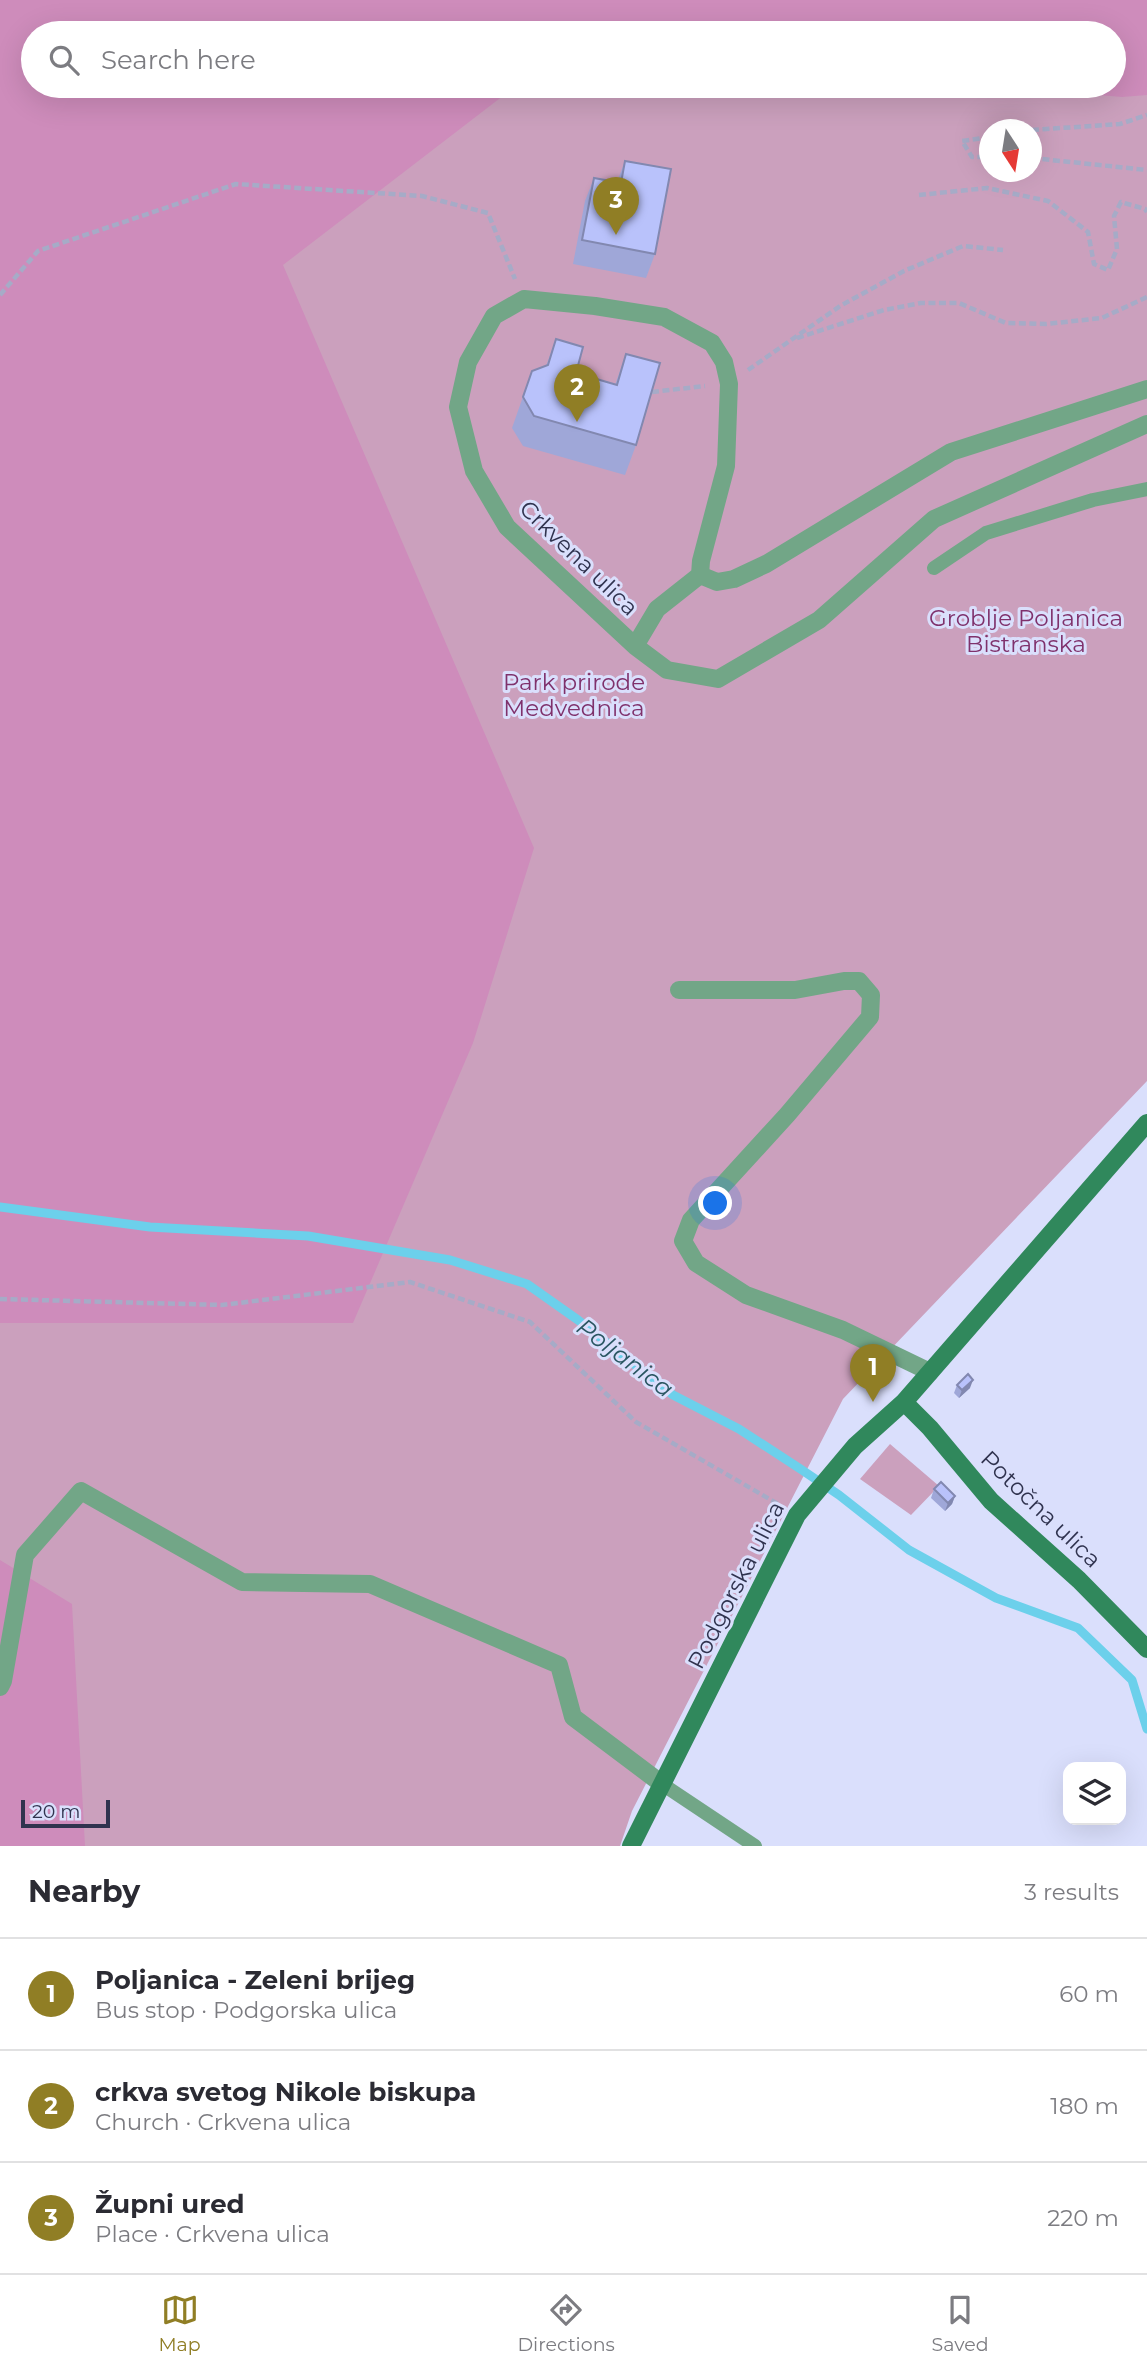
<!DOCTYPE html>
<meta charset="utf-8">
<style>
:root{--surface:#fff;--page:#f7f7f7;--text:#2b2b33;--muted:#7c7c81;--line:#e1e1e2;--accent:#907e25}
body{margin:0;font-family:Montserrat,sans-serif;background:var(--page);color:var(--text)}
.controls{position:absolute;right:21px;bottom:21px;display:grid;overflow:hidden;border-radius:14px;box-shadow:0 7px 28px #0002}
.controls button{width:63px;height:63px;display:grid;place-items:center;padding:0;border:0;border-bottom:2px solid var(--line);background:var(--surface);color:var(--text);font:35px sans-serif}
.compass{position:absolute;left:979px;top:119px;width:63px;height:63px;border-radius:50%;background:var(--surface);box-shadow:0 7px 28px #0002;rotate:168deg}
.scale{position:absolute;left:21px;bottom:18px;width:89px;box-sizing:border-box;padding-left:7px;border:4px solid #30334f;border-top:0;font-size:19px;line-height:24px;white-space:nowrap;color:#30334f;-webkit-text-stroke:5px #dadffc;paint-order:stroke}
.you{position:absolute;left:716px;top:1204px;width:24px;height:24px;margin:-18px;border:5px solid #fff;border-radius:50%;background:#1a73e8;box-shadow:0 0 0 10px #1a73e833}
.badge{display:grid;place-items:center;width:46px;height:46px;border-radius:50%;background:var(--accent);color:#fff;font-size:23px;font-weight:700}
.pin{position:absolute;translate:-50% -58px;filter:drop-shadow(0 2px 4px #0008)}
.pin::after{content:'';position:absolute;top:37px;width:24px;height:21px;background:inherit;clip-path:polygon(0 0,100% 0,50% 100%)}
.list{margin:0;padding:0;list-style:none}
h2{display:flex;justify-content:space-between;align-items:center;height:91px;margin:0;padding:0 28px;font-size:30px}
h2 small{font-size:23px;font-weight:400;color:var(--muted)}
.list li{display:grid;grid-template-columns:46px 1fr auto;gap:21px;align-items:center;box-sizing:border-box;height:112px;padding:0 28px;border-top:2px solid var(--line)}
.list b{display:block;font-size:26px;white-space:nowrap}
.list p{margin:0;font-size:23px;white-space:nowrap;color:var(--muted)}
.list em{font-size:23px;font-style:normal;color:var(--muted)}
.icon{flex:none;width:38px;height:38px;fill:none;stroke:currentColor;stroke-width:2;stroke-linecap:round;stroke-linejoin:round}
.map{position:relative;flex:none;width:1147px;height:1846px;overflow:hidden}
.search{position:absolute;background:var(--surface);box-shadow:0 7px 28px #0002;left:21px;right:21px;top:21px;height:77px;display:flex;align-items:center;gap:18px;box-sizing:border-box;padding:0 24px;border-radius:38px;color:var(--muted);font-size:26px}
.sheet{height:427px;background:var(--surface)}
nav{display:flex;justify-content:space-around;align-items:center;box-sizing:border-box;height:98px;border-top:2px solid var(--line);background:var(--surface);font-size:19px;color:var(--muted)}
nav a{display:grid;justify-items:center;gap:4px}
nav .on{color:var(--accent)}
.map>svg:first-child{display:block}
</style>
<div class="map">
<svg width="1147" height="1846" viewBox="0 0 1147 1846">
<rect width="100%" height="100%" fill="#dadffc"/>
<path fill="#cba0bd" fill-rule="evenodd" d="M0,0H1147V1081L843,1399L632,1811L620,1846H0ZM33,33H1114V86H33ZM990,130H1032V172H990Z
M890,1444L939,1486L911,1515L860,1479Z"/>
<path fill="#ce8cbb" d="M0,0H1147V95L1122,97L996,86H1114V33H33V86H516L283,265L534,848L473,1043L353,1323H0Z
M0,1560L72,1604L85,1846H0Z"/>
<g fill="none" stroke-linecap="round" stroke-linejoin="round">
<path stroke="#6cd0eb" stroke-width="9" d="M0,1207L150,1227L308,1236L450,1260L527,1284L578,1320L673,1395L739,1429L802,1470L839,1495L909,1550L996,1598L1078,1628L1132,1680L1147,1729"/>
<path stroke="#a6abc7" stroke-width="4.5" stroke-dasharray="7 3.5" stroke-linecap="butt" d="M1032,130L1120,124L1147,115
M990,137L962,141L972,157H990
M1032,158L1147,170
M919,195L987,188L1048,201L1088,232L1094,264L1108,270L1117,249L1114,216L1121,202L1145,209L1147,212
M0,295L38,251L236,184L422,196L488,213L515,279
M797,338L884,310L921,303H959L1006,323L1046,324L1102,318L1147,297
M748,370L840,306L904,271L963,246L1003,250
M652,392L705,386
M0,1299L222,1305L410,1282L530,1322L636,1422L778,1504"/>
<path stroke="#72a687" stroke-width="14" d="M934,568L986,533L1093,500L1147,489
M662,1784L755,1846"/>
<path stroke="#72a687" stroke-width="18" d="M1147,389L951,452L766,564L734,579L717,582L700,575L701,561L726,466L729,384L724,362L712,343L664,317L595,306L524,299L494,316L468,362L458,407L474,471L507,527L635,646L667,670L718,679L819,620L934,519L1147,424
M635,646L657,609L700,575
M679,990H795L844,981H859L871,995L870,1017L787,1115L691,1220L683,1241L696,1263L746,1295L843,1330L930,1372
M0,1687L3,1681L25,1555L81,1491L242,1582L370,1584L559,1665L573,1717L662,1784"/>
<path stroke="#30885c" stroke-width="18" d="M904,1402L930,1428L991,1501L1079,1580L1147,1649
M631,1846L797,1515L855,1446L904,1402L1147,1123"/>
</g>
<path fill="#9fa7d8" d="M625,161L655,254L646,278L573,264L585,201L594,178L617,182Z
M556,339L576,373L615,385L626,354L636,445L625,475L523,446L512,428L532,371L546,366Z
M957,1385L970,1388L959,1398L954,1393Z
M934,1489L955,1496L952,1504L945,1511L931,1498Z"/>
<path fill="#8288b0" d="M973,1380L970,1388L959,1398L962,1390Z
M955,1496L952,1504L945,1511L948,1503Z"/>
<path fill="#b9c2fb" stroke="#8288b0" stroke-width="2" d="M625,161L671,169L655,254L582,240L594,178L621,183Z
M556,339L583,347L576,373L617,385L626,354L660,363L636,445L534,416L523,397L532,371L548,365Z
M968,1374L973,1380L962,1390L957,1385Z
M941,1482L955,1496L948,1503L934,1489Z"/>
<g text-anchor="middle" stroke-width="6" stroke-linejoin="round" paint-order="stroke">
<g font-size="23" fill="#30334f" stroke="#dadffc">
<text transform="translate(579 558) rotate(44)" y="8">Crkvena ulica</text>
<text transform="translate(1041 1509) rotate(44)" y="8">Potočna ulica</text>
<text transform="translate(736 1585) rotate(-63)" y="8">Podgorska ulica</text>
</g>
<g font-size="23" fill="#7f316c" stroke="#dadffc">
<text x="1026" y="626">Groblje Poljanica<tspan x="1026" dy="26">Bistranska</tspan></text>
<text x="574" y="690">Park prirode<tspan x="574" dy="26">Medvednica</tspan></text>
</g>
<g font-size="24" font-style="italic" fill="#2a5662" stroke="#dadffc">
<text transform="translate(625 1358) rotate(37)" y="8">Poljanica</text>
</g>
</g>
</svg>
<div class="controls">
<button><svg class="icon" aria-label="layers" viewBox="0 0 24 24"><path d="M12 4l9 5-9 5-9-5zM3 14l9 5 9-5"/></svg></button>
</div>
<svg class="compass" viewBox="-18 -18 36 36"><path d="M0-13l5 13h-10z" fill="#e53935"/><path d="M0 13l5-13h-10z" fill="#7c7c81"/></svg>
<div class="scale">20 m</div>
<div class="you"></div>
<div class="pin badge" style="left:873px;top:1402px">1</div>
<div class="pin badge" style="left:577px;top:422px">2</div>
<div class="pin badge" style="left:616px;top:235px">3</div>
<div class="search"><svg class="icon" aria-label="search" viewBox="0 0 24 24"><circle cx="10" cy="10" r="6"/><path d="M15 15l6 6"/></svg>Search here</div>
</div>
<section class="sheet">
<h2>Nearby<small>3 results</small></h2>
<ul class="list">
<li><span class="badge">1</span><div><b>Poljanica - Zeleni brijeg</b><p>Bus stop · Podgorska ulica</p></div><em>60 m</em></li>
<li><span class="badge">2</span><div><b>crkva svetog Nikole biskupa</b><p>Church · Crkvena ulica</p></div><em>180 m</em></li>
<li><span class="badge">3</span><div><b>Župni ured</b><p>Place · Crkvena ulica</p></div><em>220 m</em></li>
</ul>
</section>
<nav>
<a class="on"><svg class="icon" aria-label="map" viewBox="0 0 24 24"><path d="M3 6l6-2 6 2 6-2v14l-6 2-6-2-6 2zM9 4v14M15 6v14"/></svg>Map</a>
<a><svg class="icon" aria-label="directions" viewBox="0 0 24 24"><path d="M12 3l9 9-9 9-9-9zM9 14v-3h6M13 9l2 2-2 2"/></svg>Directions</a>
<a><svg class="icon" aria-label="saved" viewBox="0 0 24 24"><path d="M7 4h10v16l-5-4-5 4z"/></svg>Saved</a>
</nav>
